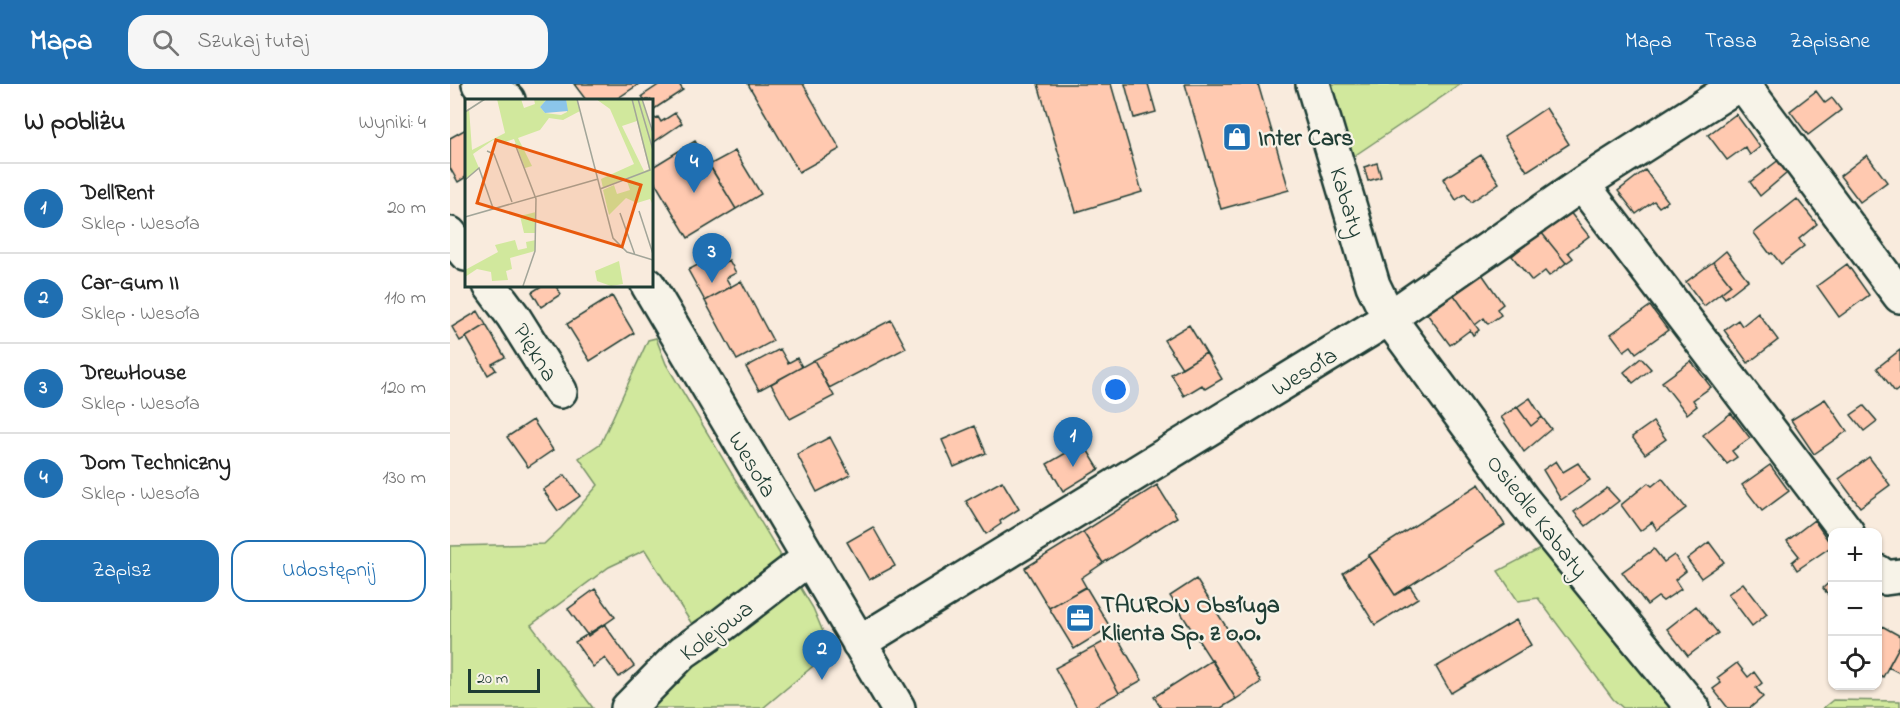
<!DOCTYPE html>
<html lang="pl">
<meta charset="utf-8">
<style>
:root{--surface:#fff;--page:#f6f6f6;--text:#222;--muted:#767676;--line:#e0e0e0;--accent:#1f6fb2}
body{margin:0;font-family:"Indie Flower",sans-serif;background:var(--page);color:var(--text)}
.controls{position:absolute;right:18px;bottom:18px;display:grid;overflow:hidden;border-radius:12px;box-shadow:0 2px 4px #0004}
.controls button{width:54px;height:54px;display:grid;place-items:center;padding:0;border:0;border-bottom:2px solid var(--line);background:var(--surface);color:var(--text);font:30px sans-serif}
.scale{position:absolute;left:18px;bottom:15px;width:72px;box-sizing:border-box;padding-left:6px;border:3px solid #1f3d34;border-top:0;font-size:16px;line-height:21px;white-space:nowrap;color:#1f3d34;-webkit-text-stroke:4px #f7f3e8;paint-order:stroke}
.you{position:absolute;left:666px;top:306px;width:21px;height:21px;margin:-15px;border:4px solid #fff;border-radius:50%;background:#1a73e8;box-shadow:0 0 0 9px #1a73e833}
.badge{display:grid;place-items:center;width:39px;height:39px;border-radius:50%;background:var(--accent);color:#fff;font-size:20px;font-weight:700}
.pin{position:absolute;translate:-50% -50px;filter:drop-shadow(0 2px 3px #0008)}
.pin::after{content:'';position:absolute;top:32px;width:21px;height:18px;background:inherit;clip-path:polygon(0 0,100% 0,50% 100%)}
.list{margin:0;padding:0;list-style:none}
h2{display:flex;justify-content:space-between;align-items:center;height:78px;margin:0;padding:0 24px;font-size:26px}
h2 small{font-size:20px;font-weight:400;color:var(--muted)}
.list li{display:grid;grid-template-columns:39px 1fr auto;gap:18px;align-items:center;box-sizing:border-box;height:90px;padding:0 24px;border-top:2px solid var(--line)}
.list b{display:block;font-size:22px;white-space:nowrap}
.list p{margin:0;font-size:20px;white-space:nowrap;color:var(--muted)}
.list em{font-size:20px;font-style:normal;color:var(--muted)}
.actions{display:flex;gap:12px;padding:18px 24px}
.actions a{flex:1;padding:14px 0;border:2px solid var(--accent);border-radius:18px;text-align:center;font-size:21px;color:var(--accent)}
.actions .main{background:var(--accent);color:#fff}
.icon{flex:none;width:33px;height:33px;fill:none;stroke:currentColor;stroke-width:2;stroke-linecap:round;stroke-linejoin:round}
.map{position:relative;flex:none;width:1450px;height:624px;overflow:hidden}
header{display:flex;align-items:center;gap:36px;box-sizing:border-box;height:84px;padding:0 30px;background:var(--accent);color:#fff}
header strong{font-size:28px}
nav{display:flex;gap:33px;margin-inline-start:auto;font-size:21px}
.search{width:420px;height:54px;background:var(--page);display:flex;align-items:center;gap:15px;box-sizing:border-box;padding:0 21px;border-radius:18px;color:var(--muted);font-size:22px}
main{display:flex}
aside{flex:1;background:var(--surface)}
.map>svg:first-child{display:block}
</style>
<header>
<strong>Mapa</strong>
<div class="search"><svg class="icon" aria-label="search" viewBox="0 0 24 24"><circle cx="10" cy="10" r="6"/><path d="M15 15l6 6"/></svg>Szukaj tutaj</div>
<nav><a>Mapa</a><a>Trasa</a><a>Zapisane</a></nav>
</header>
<main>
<aside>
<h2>W pobliżu<small>Wyniki: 4</small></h2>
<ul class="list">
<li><span class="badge">1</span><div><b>DellRent</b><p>Sklep · Wesoła</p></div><em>20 m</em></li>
<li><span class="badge">2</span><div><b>Car-Gum II</b><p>Sklep · Wesoła</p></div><em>110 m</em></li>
<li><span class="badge">3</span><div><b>DrewHouse</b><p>Sklep · Wesoła</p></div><em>120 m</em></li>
<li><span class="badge">4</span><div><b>Dom Techniczny</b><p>Sklep · Wesoła</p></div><em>130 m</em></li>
</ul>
<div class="actions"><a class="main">Zapisz</a><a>Udostępnij</a></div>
</aside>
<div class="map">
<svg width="1450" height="624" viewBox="0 0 1450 624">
<rect width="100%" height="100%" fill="#f9ebdd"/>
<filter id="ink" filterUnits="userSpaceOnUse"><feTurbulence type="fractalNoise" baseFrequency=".0167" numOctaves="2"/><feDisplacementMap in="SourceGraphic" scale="12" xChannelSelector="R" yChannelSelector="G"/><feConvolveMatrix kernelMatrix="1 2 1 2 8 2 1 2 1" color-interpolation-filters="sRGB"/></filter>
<g filter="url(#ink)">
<path fill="#d1e89d" stroke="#789268" stroke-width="1.5" d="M863,0H1011L898,76Z
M206,254L216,280L330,470V478L247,548L195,466L159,483L81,541L143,624H0V462L94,460L111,444L148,401L129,374L151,359L198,256Z
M1094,463L1243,624H1173L1163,615L1088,514L1068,517L1048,487Z
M341,488L363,524L381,567L313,624H178Z
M1383,616L1450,617V624H1373Z"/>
<path fill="#ffc9b0" stroke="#1f3d34" stroke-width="1.5" d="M124,0H189L165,16H136Z
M210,0H229L233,6L201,27V16H194L192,12Z
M298,0H353L390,65L349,88Z
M588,0H661L692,108L626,128Z
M675,0H698L706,28L684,34Z
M735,0H808L839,106L771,125Z
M1366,7L1375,19L1382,14L1391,26L1358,51L1340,27Z
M1096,24L1119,60L1077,87L1054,52Z
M225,29L232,39L201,60V37L208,33L211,38Z
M1286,30L1310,63L1300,71L1295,63L1277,76L1258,51Z
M16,45V93L8,98L0,84V54Z
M245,57L286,125L238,154L201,92V84Z
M285,67L311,110L286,125L259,81Z
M1031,71L1049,99L1021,118L1015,110L1006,116L993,95Z
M1417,71L1437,98L1410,118L1390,92Z
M1334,72L1343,84L1310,112L1300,98Z
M927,79L931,93L918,97L914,83Z
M1195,86L1218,117L1209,123L1204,117L1186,130L1168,107Z
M1347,115L1367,140L1349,155L1354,162L1331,180L1322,169L1320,170L1304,149Z
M1119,127L1139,152L1118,168L1123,174L1116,179L1091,148Z
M1091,148L1116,179L1099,192L1095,187L1082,197L1062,172Z
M1276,167L1298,196L1275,214L1271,209L1281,201L1263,178Z
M265,172L269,181L279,176L286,189L276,194L281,203L255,217L238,186Z
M1263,178L1281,201L1254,222L1236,198Z
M1397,180L1419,211L1389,233L1367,202Z
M1032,190L1053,220L1047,225L1051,231L1038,240L1034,234L1025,241L1004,211Z
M291,197L323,257L287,276L255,217Z
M93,201H105L111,210L91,223L82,208Z
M1004,211L1029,246L1023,251L1020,246L1000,261L977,230Z
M162,212L184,249L140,277L117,240Z
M1200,222L1218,246L1186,269L1181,262L1174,267L1161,250Z
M28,227L36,241L10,257L2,243Z
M1308,229L1328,256L1298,279L1274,246L1288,236L1292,242Z
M441,236L456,264L379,304L364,276Z
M36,241L55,273L42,280L46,286L38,291L16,253Z
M739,241L756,269L732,284L714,256Z
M330,265L338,279L347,274L352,283L309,306L296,283Z
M1450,266V304L1445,308L1427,284Z
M756,269L772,295L755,305L752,301L734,312L721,290Z
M1191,274L1201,285L1183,299L1174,288Z
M364,276L384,312L340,335L321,300Z
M1241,277L1261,303L1243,316L1247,322L1237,330L1212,298Z
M1080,314L1092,333L1081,342L1067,323Z
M1375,315L1397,347L1364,370L1341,336Z
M1414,322L1427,337L1414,347L1401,331Z
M1067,323L1081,342L1092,333L1101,345L1074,368L1051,333Z
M1281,329L1300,354L1282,367L1287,373L1277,380L1253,351Z
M83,336L103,366L78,383L57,353Z
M1203,338L1216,355L1195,370L1182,353Z
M525,342L536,369L504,383L492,356Z
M380,353L400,391L367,408L347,370Z
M633,359L649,385L613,407L597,380Z
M1419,373L1440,401L1410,423L1389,395Z
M1106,377L1113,388L1128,379L1140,396L1111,416L1093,386Z
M1320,381L1339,407L1312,427L1292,401Z
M115,391L130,412L108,427L93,406Z
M1212,394L1236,424L1207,446L1202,438L1190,447L1171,421L1198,399L1202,402Z
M552,397L569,425L550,437L551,440L536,450L516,417Z
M1029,400L1055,441L945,511L919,471Z
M707,401L727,433L653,479L633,448Z
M1157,404L1169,417L1136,442L1124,428Z
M1364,436L1382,462L1347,486L1342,478L1349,472L1337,457Z
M423,443L445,482L419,496L397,458Z
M633,448L653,479L631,494L636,503L599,524L575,484Z
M1259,458L1274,478L1251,494L1237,475Z
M1204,465L1214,478L1224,471L1236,487L1225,496L1231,505L1213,517L1208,513L1197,521L1172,488Z
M919,472L945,511L960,502L968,514L925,541L893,489Z
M746,495L811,598L786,615L720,512Z
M1382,496V516L1373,504Z
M1293,499L1317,530L1302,542L1278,510Z
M636,503L660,543L624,565L599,524Z
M145,505L165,533L138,552L118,525Z
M1246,522L1268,549L1238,572L1217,545Z
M1066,536L1081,561L1001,609L986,583Z
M154,540L184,582L169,593L155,574L143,583L125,558Z
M1432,542L1450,552V561L1433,593L1428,590V551Z
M666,551L692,596L669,609L644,563Z
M1450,561V589L1438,583Z
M644,563L669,609L641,624H627L605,584Z
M762,576L786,615L771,624H711L704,613Z
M1287,579L1298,593L1304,588L1312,599L1306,604L1313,613L1300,624H1278L1263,605L1271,599L1267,594Z"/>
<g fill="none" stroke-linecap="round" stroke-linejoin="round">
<g stroke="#1f3d34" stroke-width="38">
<path id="minor" d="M29,0L58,16
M863,0L923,201L939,234L1073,416L1243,624
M1293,0L1450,212
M1132,100L1397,448
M0,150L16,170
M40,201L63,232L110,307
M198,201L448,624
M1428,488L1435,494L1450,492
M409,559L939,234L1132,100L1289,0
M178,624L233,568L272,541L359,474"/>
</g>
<use href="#minor" stroke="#f7f3e8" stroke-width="33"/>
</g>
</g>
<defs>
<g id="shop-square" transform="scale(1.5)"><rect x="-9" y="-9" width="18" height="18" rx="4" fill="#1f6fb2" stroke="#f7f3e8"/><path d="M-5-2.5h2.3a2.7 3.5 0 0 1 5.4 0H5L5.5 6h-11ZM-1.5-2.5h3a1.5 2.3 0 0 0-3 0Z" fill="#fff"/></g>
<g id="office-square" transform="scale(1.5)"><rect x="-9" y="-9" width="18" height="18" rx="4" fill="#1f6fb2" stroke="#f7f3e8"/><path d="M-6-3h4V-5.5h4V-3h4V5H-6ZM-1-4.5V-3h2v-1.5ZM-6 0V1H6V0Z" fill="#fff"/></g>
</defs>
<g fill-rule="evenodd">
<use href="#shop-square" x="787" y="53"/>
<use href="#office-square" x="630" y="534"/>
</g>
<g text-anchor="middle" stroke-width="4.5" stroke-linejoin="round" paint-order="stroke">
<g font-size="24" font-weight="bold" fill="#1f3d34" stroke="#f7f3e8" text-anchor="start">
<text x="808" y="61">Inter Cars</text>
<text x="651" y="528">TAURON Obsługa<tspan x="651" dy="28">Klienta Sp. z o.o.</tspan></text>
</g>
<g font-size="24" fill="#1f3d34" stroke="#f7f3e8">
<text transform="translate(898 118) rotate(73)" y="8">Kabaty</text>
<text transform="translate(86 268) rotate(58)" y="8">Piękna</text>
<text transform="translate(854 287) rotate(-32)" y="8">Wesoła</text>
<text transform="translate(303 380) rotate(59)" y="8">Wesoła</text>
<text transform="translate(1088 432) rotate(52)" y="8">Osiedle Kabaty</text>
<text transform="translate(266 546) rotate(-37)" y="8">Kolejowa</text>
</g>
</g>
<g transform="translate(15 15)">
<rect width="188" height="188" fill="#f9ebdd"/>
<path d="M32,0H56L59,9L70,5L69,0H82L75,8L80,14L96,16L102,13L101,0H112L115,12L98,21L84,19L75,31L53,39L67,67L60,69L49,40L37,44L28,41L8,55L14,69L0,81V13L4,9L7,51L40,34ZM131,0H177L187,34V104L185,100L172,104L161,99L144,116L138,91L149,86L152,95L165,91L161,79L138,89L136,80L169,65L145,10ZM172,22L184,70L179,72L157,27ZM71,113L70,134H59L55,117ZM50,141L53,151L62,149L61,143L71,141L70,152L45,159L47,170L41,172L43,181L27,182L26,173L12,170L0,178V171L33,153L30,146ZM154,162L158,185L146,187L132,182L130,172Z" fill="#d1e89d" fill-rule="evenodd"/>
<path d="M82,0H101L103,12L80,14L75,8Z" fill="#8bc5ea"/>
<path fill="none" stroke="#a2a599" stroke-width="1.5" d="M112,0L148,139L162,153L188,161M173,0L188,51M177,0L188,34M0,13L20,0M50,45L71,100L70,152L58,187M22,52L29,55L47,103M0,81L14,69L28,109M135,90L185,71L167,0M174,112L188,155M155,114L170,156M0,118L133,80"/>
<path fill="#e8590c" fill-opacity="0.15" stroke="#e8590c" stroke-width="3" d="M31,41L176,86L157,148L12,104Z"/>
<rect width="188" height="188" fill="none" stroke="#1f3d34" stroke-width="3"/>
</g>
</svg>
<div class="controls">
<button>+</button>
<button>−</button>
<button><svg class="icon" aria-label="locate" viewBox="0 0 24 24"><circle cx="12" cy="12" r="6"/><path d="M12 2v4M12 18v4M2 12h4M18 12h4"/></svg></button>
</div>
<div class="scale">20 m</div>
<div class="you"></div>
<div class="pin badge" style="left:623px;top:383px">1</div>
<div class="pin badge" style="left:372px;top:596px">2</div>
<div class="pin badge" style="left:262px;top:199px">3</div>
<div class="pin badge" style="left:244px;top:109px">4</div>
</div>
</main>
